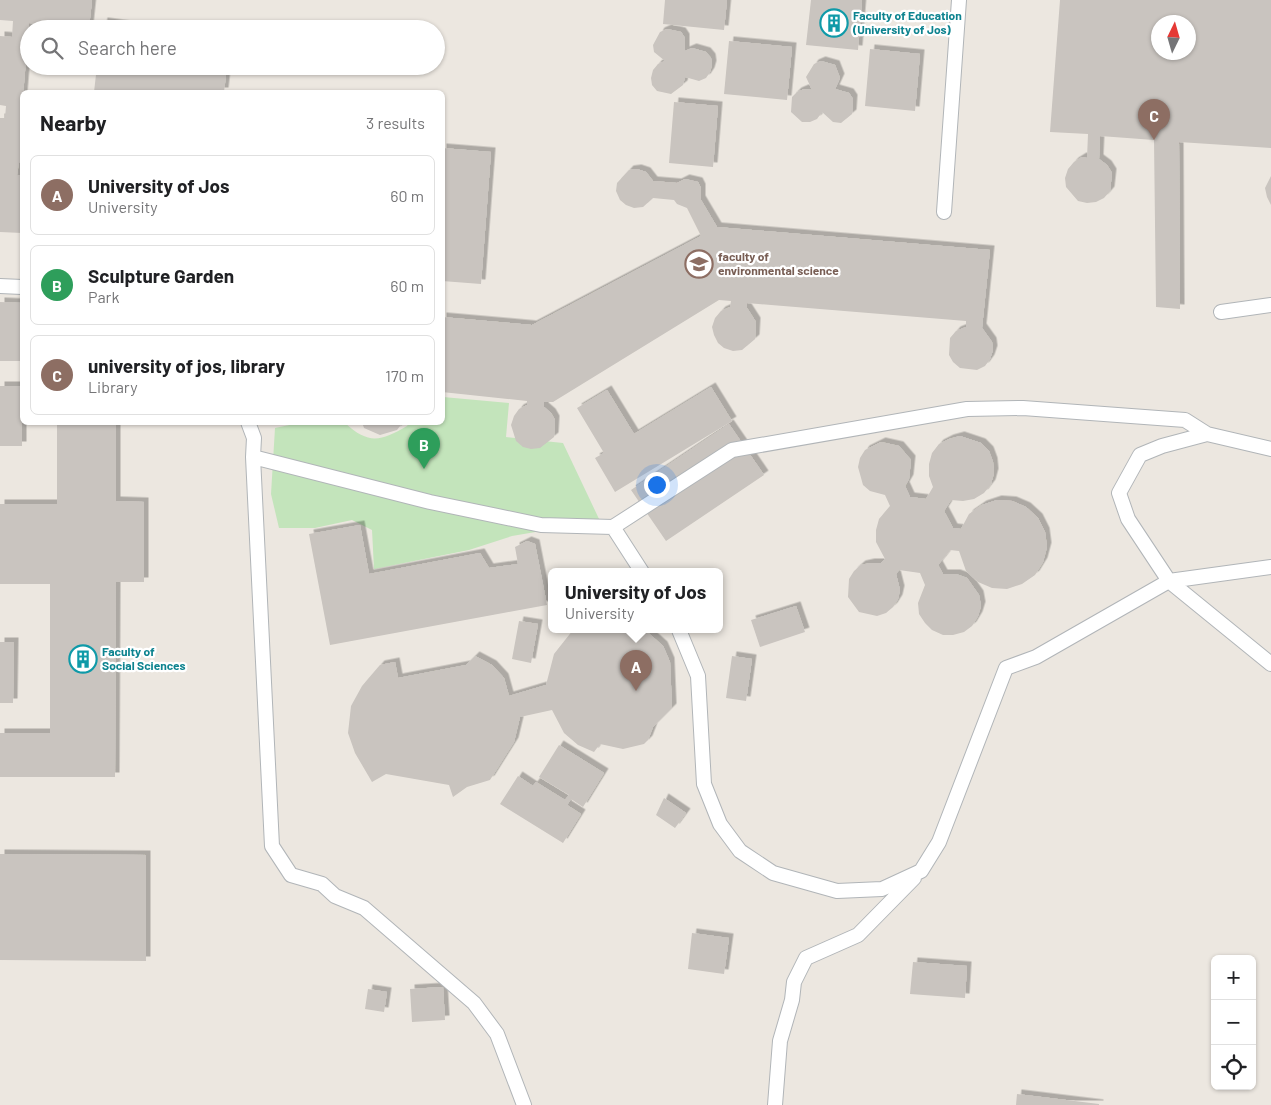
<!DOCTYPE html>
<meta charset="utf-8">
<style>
:root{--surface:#fff;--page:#f2f2f2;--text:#202124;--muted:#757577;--line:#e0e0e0;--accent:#e9293f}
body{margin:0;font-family:Barlow,sans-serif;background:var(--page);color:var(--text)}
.controls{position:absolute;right:15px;bottom:15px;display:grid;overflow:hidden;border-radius:8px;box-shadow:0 1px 4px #0004}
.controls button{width:45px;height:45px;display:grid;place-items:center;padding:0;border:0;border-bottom:1px solid var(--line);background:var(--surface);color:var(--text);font:25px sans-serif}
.compass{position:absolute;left:1151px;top:15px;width:45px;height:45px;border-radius:50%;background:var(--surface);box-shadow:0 1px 4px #0004;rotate:5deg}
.you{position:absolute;left:656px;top:484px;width:18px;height:18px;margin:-12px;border:4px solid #fff;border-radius:50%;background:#1a73e8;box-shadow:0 0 0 8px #1a73e833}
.badge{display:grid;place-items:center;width:32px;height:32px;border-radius:50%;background:var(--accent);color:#fff;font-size:16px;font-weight:700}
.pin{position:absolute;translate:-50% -41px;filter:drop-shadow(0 1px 2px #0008)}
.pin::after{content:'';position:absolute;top:26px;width:18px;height:15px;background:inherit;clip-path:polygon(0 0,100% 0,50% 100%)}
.popup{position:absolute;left:548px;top:568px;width:175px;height:65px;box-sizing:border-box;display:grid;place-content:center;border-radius:8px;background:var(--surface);filter:drop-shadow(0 1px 4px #0005);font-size:16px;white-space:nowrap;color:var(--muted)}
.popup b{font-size:19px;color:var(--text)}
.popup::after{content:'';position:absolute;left:50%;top:100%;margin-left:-10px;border:10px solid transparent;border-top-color:var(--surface)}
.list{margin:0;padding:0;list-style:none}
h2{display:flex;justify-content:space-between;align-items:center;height:65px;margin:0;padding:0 20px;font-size:21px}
h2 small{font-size:16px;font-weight:400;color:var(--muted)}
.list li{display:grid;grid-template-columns:32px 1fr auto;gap:15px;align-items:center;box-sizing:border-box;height:80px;margin:0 10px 10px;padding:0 10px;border:1px solid var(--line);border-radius:8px}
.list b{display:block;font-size:19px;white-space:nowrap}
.list p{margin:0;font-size:16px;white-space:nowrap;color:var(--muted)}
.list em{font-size:16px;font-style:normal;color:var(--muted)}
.icon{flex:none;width:28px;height:28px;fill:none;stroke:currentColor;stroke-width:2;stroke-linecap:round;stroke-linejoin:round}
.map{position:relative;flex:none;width:1271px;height:1105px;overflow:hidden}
.search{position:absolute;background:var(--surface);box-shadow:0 1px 4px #0004;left:20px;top:20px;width:425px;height:55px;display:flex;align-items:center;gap:12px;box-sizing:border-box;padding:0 18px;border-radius:28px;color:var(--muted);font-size:19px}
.panel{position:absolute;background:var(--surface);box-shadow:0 1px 4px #0004;left:20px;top:90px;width:425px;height:335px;border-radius:8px}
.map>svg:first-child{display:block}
</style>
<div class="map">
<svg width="1271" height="1105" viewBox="0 0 1271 1105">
<defs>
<filter id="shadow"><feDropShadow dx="4.5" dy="-4.5" stdDeviation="0" flood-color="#0004"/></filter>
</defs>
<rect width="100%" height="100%" fill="#ece7e0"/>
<path fill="#c3e4bb" d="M443,397L509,403L506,437L563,443L600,521L512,536L469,550L374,569L372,530L352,520L315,528H279L271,494L275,428L299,423H345C369,445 381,441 407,426L409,423L442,422Z"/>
<path fill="#c9c4bf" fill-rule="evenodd" filter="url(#shadow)" d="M0,0H92L89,28L29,23L21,120H22V163L19,162L17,175L22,176V233L0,232V118H5L6,106L0,105V36L12,37L13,21L0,20Z
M665,0H727L724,30L663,24Z
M811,0H862L858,50L806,45Z
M1060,0H1271V148L1179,142L1180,309L1156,307L1154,140L1100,136L1099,159L1107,165L1112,173L1110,191L1104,198L1096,202L1087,203L1078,201L1066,187L1065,178L1068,169L1074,162L1082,157L1087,158L1088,134L1050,132ZM1158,22H1188V52H1158Z
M103,22L148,28V29H102Z
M667,29L681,32L685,38V51L692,48L706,52L711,58L712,65L710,72L706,78L699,81L685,77L683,85L671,94L657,91L652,85L651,78L653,70L658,64L665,61L654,52L653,45L660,32Z
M729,41L792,47L787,100L724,94Z
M870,49L920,54L915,111L865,106Z
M821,61L835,65L840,78L835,89L849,93L853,99L852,114L841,123L833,122L822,112L817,119L810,122H802L791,112L792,97L797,92L804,89L812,90L806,77L814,64Z
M97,66H227L224,92H94Z
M674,102L718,106L713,167L669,163Z
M442,148L491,152L481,284L442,281Z
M637,169L646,172L653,181L677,183L685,179L698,182L701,188V200L717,227L990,250L982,328L992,342L993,350L990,359L985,366L977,370L960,368L953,362L949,355L950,338L956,331L966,327V321L747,303V308L756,322L755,339L742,350L733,351L724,348L718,343L714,335L712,327L715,318L721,311L730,307L731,301L719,300L553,402H544V407L551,413L555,420L554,437L540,448L531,449L523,447L516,441L511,425L514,416L519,409L527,405V401L442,392V317L532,325L701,236L687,208L677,204L674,200L653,198L643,207L634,208L626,205L620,200L616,191L617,183L629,170Z
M1271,176V205L1267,197L1265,188Z
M0,302L22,303V361H0Z
M0,386H22V446H0Z
M711,387L732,421L615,492L595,458L604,453L577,408L607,390L634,434Z
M57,422H116V501L144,502V582H116L115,777H0V733H50V584H0V504H57Z
M362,422H403L397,430L380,435L364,428Z
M729,424L764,475L666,541L631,490Z
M960,436L981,443L989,451L993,462L994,473L991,484L984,493L974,499L963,501L951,500L944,511L953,528L961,529L969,514L982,505L997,500L1012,501L1026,507L1038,518L1045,532L1047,547L1043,562L1035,575L1022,584L1007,589L992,588L978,582L966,571L959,551L950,550L938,565L943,574H956L967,578L979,595L981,606L978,616L972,626L964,632L953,635H943L932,630L925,623L919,614L918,603L925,585L920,573L899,570L896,574L900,590L898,599L893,607L886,613L877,616L859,612L848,597L849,579L854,571L861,565L870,563H881L885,559L876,542V530L879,519L890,506L885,495L870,491L863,485L858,467L860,458L865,450L881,442L899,446L911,460L909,479L905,486L910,497L926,499L933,487L929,476V464L932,453L939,444L949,439Z
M360,525L369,574L480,553L489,568L518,564L515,547L527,541L535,544L547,605L330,645L309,534Z
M796,606L805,632L760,647L751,620Z
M519,621L538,624L531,663L512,659Z
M573,630H645L663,646L670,662L672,708L653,727L648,740L644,744L623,749L600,744L594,752L578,745L564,733L552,710L520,717L514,742L490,780L467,787L453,797L449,785L386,774L372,782L355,753L348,733L351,706L362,686L380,665L395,662L398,678L466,665L475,656L492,665L504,678L509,696L546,685L554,654Z
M0,642H14L13,703H0Z
M732,656L752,659L746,701L726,698Z
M559,745L604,773L583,807L571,799L567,805L581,814L563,843L500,804L518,776L533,786L536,782L565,800L569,795L539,777Z
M664,798L686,813L675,828L656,815Z
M0,854L146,855V961L0,960Z
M692,933L729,938L724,974L688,969Z
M913,962L967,966L965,998L910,994Z
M443,987L445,1020L412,1022L410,989Z
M368,989L387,992L384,1012L365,1009Z
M1017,1094L1099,1104V1105H1016Z"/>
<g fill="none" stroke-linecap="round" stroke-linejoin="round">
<g stroke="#b1b5b8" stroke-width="16">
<path id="lane" d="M944,212L959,0
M0,286L22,287
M1221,312L1271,305
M248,422L254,438L253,457L430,502L541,525L613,527L732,450L967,409L1023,408L1185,420L1207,434L1162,446L1140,455L1119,493L1128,519L1169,581L1271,664
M1207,434L1271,449
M253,457L272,846L291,875L322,884L335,896L364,908L474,1003L497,1034L524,1105
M613,527L642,572
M679,630L698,676L704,784L720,824L740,851L773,873L837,891L882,889L921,871L939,842L1006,668L1036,657L1169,581L1271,567
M775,1105L780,1041L792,1000L794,982L806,958L858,935L914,878"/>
</g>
<use href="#lane" stroke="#fff" stroke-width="14"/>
</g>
<defs>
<g id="building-ring" transform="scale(1.4375)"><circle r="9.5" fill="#fff" stroke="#0f9aa8" stroke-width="1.5"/><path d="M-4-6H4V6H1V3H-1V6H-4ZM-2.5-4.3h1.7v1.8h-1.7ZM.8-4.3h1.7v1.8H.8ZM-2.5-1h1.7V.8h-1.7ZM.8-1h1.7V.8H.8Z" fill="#0f9aa8"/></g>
<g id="university-ring" transform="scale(1.4375)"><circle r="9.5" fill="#fff" stroke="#8d6e63" stroke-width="1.5"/><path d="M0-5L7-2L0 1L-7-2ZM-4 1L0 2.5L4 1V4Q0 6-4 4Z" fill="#8d6e63"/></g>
</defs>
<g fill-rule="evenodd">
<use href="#building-ring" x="834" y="23"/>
<use href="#university-ring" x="699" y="264"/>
<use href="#building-ring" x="83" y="659"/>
</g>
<g text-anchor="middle" stroke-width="4.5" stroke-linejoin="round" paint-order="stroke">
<g font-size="12" font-weight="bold" fill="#0d838f" stroke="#fff" text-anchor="start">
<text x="853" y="20">Faculty of Education<tspan x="853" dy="14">(University of Jos)</tspan></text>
<text x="102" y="656">Faculty of<tspan x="102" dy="14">Social Sciences</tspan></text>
</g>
<g font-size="12" font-weight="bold" fill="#785e54" stroke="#fff" text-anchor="start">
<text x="718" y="261">faculty of<tspan x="718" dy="14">environmental science</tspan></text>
</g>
</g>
</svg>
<div class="controls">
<button>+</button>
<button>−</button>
<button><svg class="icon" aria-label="locate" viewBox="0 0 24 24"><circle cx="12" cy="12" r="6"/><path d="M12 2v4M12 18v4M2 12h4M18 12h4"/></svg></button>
</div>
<svg class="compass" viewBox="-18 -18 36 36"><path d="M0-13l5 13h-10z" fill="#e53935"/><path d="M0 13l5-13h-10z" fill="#757577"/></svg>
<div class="you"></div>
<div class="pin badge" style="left:636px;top:691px;background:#8d6e63">A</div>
<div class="popup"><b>University of Jos</b>University</div>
<div class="pin badge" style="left:424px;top:469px;background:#2e9e5b">B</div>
<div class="pin badge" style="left:1154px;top:140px;background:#8d6e63">C</div>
<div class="search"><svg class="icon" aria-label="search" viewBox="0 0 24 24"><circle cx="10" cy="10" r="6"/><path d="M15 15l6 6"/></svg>Search here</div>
<section class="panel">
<h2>Nearby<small>3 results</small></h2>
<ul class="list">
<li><span class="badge" style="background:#8d6e63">A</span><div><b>University of Jos</b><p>University</p></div><em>60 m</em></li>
<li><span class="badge" style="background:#2e9e5b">B</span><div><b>Sculpture Garden</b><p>Park</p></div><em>60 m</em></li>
<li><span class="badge" style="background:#8d6e63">C</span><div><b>university of jos, library</b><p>Library</p></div><em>170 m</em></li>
</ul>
</section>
</div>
